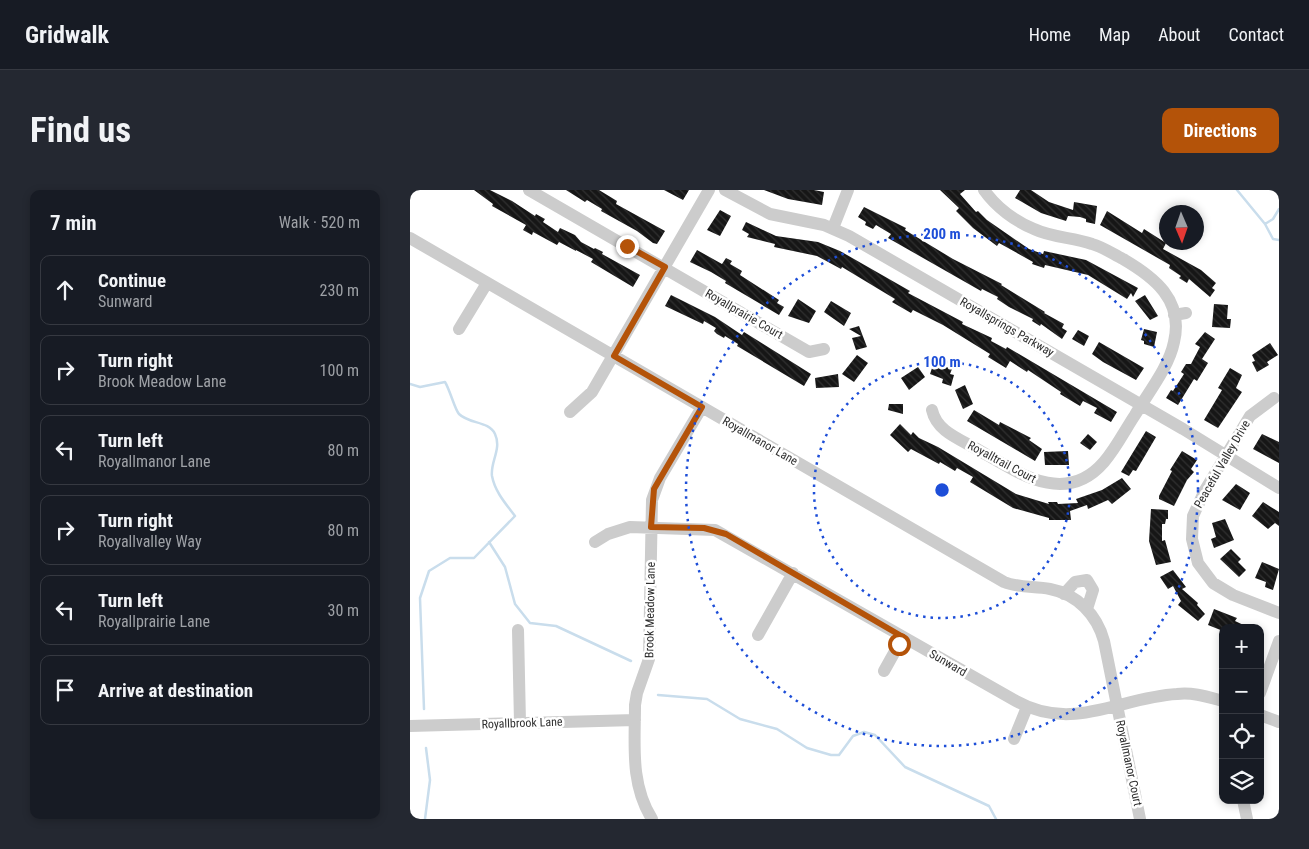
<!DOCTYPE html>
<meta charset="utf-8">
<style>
:root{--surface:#171b24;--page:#242831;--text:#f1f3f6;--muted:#9ea1a6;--line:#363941;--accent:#b45309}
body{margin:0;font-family:"Roboto Condensed",sans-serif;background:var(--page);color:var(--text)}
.controls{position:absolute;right:15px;bottom:15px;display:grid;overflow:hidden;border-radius:10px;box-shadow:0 2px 8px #0003}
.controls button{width:45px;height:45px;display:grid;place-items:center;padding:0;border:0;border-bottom:1px solid var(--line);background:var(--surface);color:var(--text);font:25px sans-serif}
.compass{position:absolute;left:749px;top:15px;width:45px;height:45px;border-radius:50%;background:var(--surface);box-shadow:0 2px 8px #0003;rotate:178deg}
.stop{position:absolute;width:15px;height:15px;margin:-11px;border:4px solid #b45309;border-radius:50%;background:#fff}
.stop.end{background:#b45309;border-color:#fff;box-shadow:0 1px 5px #0008}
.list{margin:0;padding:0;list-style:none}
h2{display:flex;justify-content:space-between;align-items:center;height:65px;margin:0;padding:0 20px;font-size:21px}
h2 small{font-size:16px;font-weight:400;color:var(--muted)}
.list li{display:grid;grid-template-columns:32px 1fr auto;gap:15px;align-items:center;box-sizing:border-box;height:70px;margin:0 10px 10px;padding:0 10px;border:1px solid var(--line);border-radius:10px}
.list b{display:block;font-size:19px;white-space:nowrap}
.list p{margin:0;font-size:16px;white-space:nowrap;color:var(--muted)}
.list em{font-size:16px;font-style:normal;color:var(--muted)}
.icon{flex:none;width:28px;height:28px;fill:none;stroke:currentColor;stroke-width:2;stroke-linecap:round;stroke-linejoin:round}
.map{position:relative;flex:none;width:869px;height:629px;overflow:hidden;border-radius:10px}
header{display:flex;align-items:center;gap:30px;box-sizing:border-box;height:70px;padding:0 25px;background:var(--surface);border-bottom:1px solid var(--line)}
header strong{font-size:24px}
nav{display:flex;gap:28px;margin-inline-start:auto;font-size:18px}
.intro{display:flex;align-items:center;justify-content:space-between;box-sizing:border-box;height:120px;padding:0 30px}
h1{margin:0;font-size:35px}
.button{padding:12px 22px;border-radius:10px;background:var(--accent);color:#fff;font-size:18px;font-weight:700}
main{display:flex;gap:30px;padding:0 30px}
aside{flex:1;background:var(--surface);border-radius:10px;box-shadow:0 2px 8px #0003}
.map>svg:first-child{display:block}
</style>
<header>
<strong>Gridwalk</strong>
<nav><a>Home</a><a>Map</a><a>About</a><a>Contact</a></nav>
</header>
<div class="intro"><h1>Find us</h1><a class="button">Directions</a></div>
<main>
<aside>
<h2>7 min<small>Walk · 520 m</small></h2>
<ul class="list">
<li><svg class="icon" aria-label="ahead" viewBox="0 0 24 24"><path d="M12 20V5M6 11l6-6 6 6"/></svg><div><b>Continue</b><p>Sunward</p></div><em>230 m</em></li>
<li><svg class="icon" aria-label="right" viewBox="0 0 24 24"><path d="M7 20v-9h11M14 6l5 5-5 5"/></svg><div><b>Turn right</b><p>Brook Meadow Lane</p></div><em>100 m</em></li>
<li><svg class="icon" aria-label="left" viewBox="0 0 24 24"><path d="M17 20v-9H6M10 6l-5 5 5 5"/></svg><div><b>Turn left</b><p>Royallmanor Lane</p></div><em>80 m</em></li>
<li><svg class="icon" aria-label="right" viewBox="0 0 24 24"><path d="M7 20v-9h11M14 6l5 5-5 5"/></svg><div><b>Turn right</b><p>Royallvalley Way</p></div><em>80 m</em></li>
<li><svg class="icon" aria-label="left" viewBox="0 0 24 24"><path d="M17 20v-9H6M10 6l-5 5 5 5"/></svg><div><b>Turn left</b><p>Royallprairie Lane</p></div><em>30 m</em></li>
<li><svg class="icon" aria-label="arrive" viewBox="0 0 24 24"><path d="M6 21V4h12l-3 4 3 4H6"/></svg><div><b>Arrive at destination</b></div></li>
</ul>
</aside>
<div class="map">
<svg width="869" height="629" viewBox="0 0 869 629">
<defs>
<pattern id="building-back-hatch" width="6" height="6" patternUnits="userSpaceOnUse" patternTransform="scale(1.25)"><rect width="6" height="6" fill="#161616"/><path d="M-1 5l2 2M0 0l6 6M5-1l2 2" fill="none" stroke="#303030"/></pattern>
</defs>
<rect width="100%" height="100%" fill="#fff"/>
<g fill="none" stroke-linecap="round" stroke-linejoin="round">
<path stroke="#c9ddec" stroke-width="2.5" d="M827,0L855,34L863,49L869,50
M855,34L863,29L869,19
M0,194L10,197L35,192C40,200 45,220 49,224C59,234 79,231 85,244C92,259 80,272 82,286C85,302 96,314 105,326L64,368H40L19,381L10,408L14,519
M79,352L95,377L105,414L120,433L146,436L221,471
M248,505L297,509L330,529L367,539L397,558L421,565H429L443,546L454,542L465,545L495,577L579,616L586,629
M15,629L20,590L16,558"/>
</g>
<path fill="url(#building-back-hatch)" d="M64,0H80L102,11L125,26L126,24L135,29L133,32L148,42L150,38L165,45L171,52L184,59L185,58L193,62L192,64L230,85L223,97L181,72L183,69L166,60V61L149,52L147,55L123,42L122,45L113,40L116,35L82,16L83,14Z
M156,0H189L207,11L206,14L255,41L247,54L243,53L227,41L191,21L192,19L177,10L175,12Z
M254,0H279L273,10Z
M354,0H404L414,2L412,15L378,9Z
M530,0H555L550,4L566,22L568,21L577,30L619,59L633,64L634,61L676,70L728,98L723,107L721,103L717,109L678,85L635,75L634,78L622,74L623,72L589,53L587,56L563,38L546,21L549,18Z
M610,0H621L639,12L663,20L664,12L687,16L685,34L676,32V29L670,27L658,26L656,31L631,23L605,8Z
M454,17L496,38L495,40L543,69L592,94L591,95L635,122L634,123L654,134L652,138L657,141L652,149L631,134L630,136L622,131L623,129L599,117L587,109L588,107L572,99L571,101L478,48L481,44L466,35L463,39L455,35L456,32L448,27Z
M310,20L321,26L310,46L297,40Z
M697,21L732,43L734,39L756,53L753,59L791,80L806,93L802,98L805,100L800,107L779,89L777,93L769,88L771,86L759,78L760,75L690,35Z
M336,32L366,46L408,52L430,61L500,101L498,103L553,132L552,134L582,148L581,151L596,159L597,157L707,222L701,232L684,223L687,218L673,211L670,216L650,204L651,202L618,180L617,182L600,171L596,178L578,167L580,164L533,135L503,120L501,123L482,112L485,109L432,77L431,79L407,66L364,57L365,54L337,47L339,44L332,40Z
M287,60L312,74L316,68L322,71L320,74L332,81L330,85L369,110L367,113L374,117L369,125L315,93L316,91L301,82L280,72Z
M261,105L305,127L332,145L334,142L401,184L394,196L327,156L328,154L315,146L314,148L307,144L304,141L306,138L294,131L293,134L255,116Z
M735,105L748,126L740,130L725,111Z
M388,109L406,121L399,133L378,126Z
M421,111L441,123L434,136L414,122Z
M804,114L818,115L817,129H821L820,138L802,137Z
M449,136L457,157L446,160L442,148L451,146L439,139Z
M734,139L747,142L744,157L734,154V151L731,150Z
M668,140L679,146L674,156L662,149Z
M795,142L805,149L792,169L798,173L787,191L784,189L768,215L756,208L761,200L763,201L774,184L771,182L776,174H781L790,157L785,154Z
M689,152L734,178L726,190L693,172L682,164Z
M860,153L868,165L857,172L859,175L847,182L842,172L845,171L842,165Z
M447,165L458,173L444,192L432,184Z
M524,172L542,179L540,184L544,185L541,196L532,193L533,189L520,184Z
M508,177L515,187L499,200L491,188Z
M820,178L832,185L826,198L832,202L808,238L794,230L812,200L808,198Z
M428,184L429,197L406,198L405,188Z
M555,195L563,214L553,219L545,200Z
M479,214H493V224L478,220Z
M564,220L589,235L590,232L621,248L619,250L632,259L625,271L557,231Z
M490,234L501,245L503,242L509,248L528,257L606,304L639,314L638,312H647L648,314L668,313L666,309L692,300L712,288L721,299L702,314L698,310L678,319L677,315L660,321L661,330H639V328L603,318L560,292L563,287L547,278L545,281L530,272L529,274L501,259L498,262L480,245Z
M736,241L746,247L726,281L723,280L719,286L711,282Z
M678,244L687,252L680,260L670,253Z
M852,244L869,252V273L843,259Z
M658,261L659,275H635L634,262Z
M772,261L787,270L781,279L784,282L777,290L764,316L749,309V306L762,281L760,280Z
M826,294L840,303L830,320L812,310Z
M853,312L869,322V336L865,333L858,339L842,326Z
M741,319L758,320V329H756L755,334H752V351L755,350L761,372L746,375L739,351Z
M815,329L824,350L804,358L801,349L806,347L802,333Z
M821,359L831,369L828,372L836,380L829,387L810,369Z
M852,372L869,379L863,400L855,397L856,392L845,388Z
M763,380L776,397L772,399L788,413L787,415L795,424L788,431L768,415L771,411L763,396L758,399L750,387Z
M804,419L827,428L825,431L840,438H813V441L798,435Z"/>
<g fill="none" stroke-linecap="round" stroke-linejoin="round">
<path stroke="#ccc" stroke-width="12" d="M119,0L399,162L414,159
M315,0L360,24L414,35L439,46L773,239L869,298
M423,38L438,0
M0,48L594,392C609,398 624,396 640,399C667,404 687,425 694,451L730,629
M764,125L776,123
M49,139L77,93
M864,208L840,226L795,300L783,326L782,349L788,373L803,393L823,405L869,423
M522,220C527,243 553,250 572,262C610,284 656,316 694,272C706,258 715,240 725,225C738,203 759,177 764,152C774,110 744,87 713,69C703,64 693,57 682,54C663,47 643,48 624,39C605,31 586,17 574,0
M160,222L182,202L299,0
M185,352L198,344L220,337L305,340L606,511C663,543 710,507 767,504C783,502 798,507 813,511
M654,404L665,392L677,390L683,400L677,419
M108,440L110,533
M348,445L383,383
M474,481L493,447
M850,503L869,451
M850,525L869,532
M0,536L225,530
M604,549L617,517
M833,610L837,629
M242,629C220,594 225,555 225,515L227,503L239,469L242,310L250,288L292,217"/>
</g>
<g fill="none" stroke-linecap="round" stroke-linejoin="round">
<path stroke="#b45309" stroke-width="6" d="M217,56L255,77L204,166L292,217L244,299L241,337L294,338L316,344L493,447L489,454"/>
</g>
<g fill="none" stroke="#1d4ed8" stroke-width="2.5" stroke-dasharray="2.5 5">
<circle cx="532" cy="300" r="128"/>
<circle cx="532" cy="300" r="256"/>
</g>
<g text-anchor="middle" stroke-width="5" stroke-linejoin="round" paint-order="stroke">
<g font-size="12" fill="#2f2f2f" stroke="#fff">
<text transform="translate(334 124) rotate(30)" y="4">Royallprairie Court</text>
<text transform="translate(597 137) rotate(30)" y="4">Royallsprings Parkway</text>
<text transform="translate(350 251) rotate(30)" y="4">Royallmanor Lane</text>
<text transform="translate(592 272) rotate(28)" y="4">Royalltrail Court</text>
<text transform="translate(812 274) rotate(-60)" y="4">Peaceful Valley Drive</text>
<text transform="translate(240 420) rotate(-89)" y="4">Brook Meadow Lane</text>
<text transform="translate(538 473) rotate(30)" y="4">Sunward</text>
<text transform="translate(112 533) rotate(-2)" y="4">Royallbrook Lane</text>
<text transform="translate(719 573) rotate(78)" y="4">Royallmanor Court</text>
</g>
</g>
<circle cx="532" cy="300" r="8" fill="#1d4ed8" stroke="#fff" stroke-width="2.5"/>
<g font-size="15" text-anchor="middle" font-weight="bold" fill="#1d4ed8" stroke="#fff" stroke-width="5" stroke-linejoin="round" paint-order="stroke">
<text x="532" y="49">200 m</text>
<text x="532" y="177">100 m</text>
</g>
</svg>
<div class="controls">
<button>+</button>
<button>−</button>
<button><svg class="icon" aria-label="locate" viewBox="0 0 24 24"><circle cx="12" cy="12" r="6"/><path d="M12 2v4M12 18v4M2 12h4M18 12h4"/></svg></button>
<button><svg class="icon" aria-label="layers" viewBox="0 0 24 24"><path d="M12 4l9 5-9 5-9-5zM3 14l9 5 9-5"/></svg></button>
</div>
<svg class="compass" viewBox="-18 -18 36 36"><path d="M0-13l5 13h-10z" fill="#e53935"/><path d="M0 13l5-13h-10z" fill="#9ea1a6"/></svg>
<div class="stop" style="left:489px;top:454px"></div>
<div class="stop end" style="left:217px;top:56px"></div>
</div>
</main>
